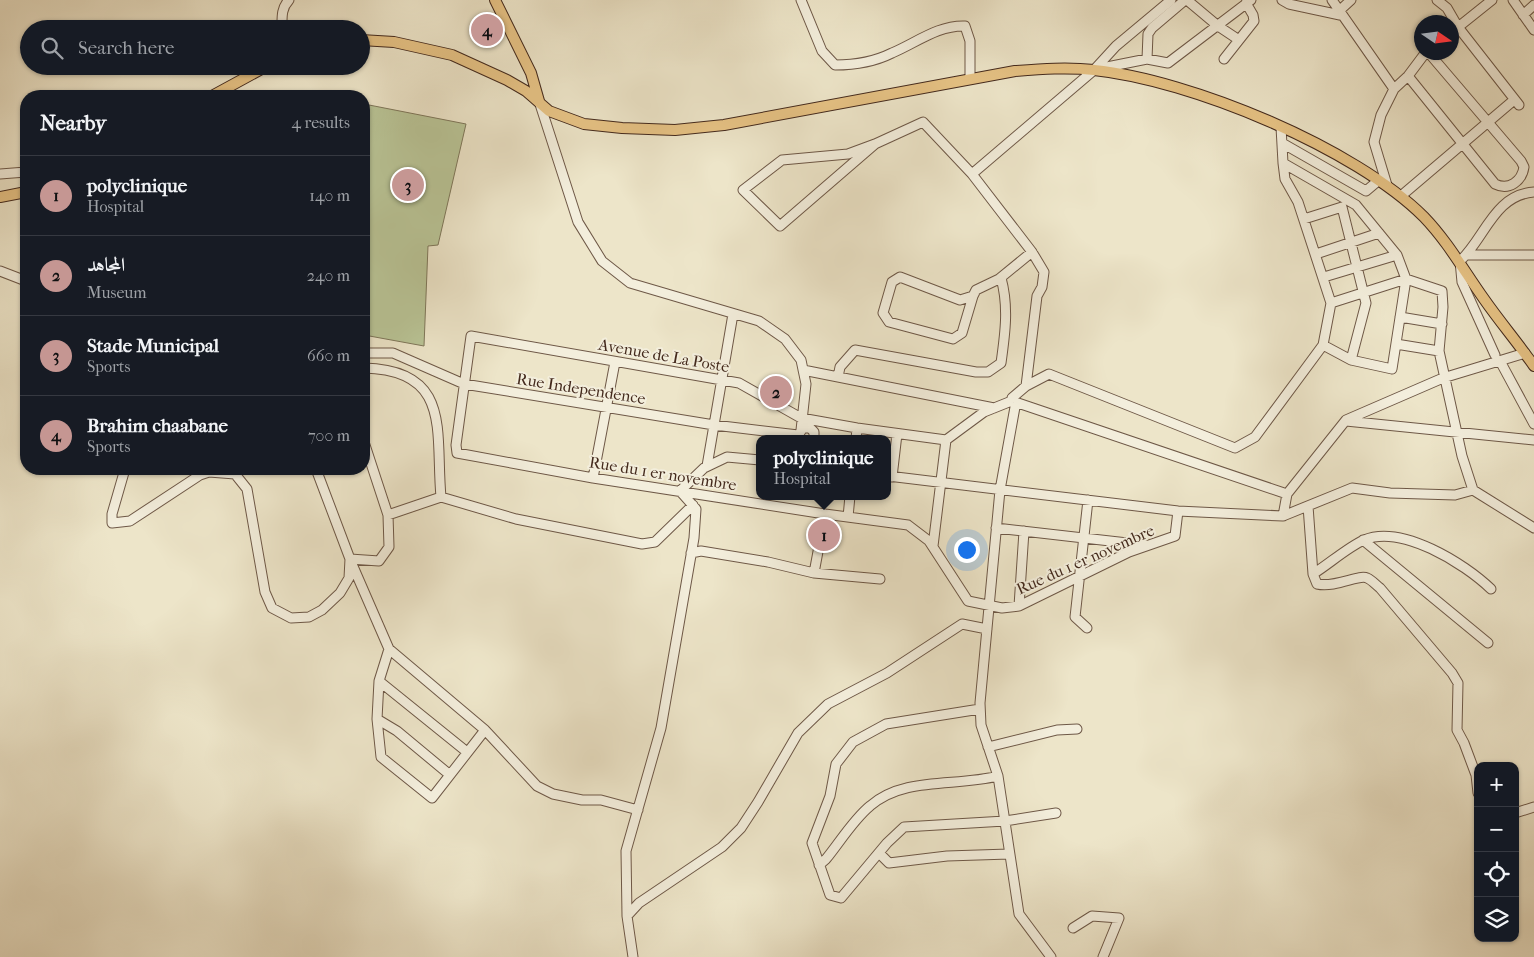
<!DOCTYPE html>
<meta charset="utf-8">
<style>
:root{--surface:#171b24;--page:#242831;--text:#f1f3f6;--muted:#9ea1a6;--line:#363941;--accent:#c59692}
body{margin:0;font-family:"IM FELL French Canon",Amiri,serif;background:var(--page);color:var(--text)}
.controls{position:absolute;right:15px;bottom:15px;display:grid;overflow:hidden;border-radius:10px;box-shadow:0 1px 4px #0004}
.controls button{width:45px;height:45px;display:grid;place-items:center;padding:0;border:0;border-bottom:1px solid var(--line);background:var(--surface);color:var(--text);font:25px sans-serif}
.compass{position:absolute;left:1414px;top:15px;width:45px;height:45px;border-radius:50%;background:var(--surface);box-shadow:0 1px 4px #0004;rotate:103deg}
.you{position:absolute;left:966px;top:549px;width:18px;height:18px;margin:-12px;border:4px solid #fff;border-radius:50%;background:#1a73e8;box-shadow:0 0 0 8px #1a73e833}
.badge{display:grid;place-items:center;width:32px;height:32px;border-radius:50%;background:var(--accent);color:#111;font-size:16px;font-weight:700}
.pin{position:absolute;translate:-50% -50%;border:2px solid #fff;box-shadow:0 1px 5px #0006}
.popup{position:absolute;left:756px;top:435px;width:135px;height:65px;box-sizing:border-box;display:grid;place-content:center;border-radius:10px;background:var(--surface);filter:drop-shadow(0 1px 4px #0005);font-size:16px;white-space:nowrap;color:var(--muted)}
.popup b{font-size:19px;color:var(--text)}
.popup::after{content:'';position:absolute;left:50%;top:100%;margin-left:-10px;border:10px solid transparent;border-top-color:var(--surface)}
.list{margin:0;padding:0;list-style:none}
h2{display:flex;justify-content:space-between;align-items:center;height:65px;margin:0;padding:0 20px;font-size:21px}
h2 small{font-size:16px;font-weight:400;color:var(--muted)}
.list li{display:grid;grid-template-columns:32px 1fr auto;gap:15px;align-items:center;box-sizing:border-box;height:80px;padding:0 20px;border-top:1px solid var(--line)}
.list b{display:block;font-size:19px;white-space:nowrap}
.list p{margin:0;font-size:16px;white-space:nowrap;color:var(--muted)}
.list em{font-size:16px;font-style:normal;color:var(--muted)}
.icon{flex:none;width:28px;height:28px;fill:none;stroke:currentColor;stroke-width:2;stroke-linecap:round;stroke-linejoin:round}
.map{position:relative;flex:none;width:1534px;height:957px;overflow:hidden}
.search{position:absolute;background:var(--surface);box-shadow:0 1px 4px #0004;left:20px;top:20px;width:350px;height:55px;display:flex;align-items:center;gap:12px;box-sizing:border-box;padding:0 18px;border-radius:28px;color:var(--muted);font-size:19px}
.panel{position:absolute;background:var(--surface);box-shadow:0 1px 4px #0004;left:20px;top:90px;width:350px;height:385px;border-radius:20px}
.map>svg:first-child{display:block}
</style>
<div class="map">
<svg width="1534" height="957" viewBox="0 0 1534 957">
<rect width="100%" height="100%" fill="#ede5c9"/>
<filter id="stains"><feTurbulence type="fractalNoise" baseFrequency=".004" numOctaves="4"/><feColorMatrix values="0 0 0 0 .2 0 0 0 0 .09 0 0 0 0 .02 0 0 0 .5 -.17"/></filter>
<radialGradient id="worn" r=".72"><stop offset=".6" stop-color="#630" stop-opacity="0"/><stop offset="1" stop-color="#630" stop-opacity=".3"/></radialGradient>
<path fill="#b9c496" stroke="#7e7659" d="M364,104L466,124L438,245L428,246L424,346L364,335Z"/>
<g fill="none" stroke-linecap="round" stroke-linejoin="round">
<g stroke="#6e5847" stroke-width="11">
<path id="minor" d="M801,0L822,51L835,65C856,65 874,62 892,53C916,43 938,25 965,26L970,41V79
M1187,0L1218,26L1239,40
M1282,0L1289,4L1340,15
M1332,0L1394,89
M1437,0L1447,8L1458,27L1519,105
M1513,0L1534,30
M1339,11L1351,0
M1523,15L1534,5
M282,29C282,18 281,8 289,0
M1452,32L1492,0
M1147,59L1148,34L1152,28L1185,0
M1224,59L1254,21L1253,15L1246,3
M1097,69L1147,59L1168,63L1251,0
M1408,76L1495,184C1509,191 1522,181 1524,167L1521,161L1428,52
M539,101L578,222L602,261L630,283L759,321L785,339L801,360L806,384L801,430
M1281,127L1283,163L1356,205L1397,255L1406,279L1392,369L1351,360L1323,345
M1282,143L1366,191L1379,180
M875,144L848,154L782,160L743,190L780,226L875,144L923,122L972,174
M1283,163L1285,179L1298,202L1331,303
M0,174L26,172
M1387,185L1374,142L1381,115L1394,89L1408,76L1426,52
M1401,196L1514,100
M1304,219L1342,207L1366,303L1351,360
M1316,254L1379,233
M1466,255H1534
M0,271L26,281
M1324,277L1397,255
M973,296L962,333L953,339L889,322L883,313L892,282L900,277L960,300L973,296L976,290L999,279L1032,252
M1400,317L1442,324
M1396,344L1439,351
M364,353H393L464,384L714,425L798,435
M1495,355L1462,282L1460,261C1485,238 1494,195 1534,192
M1500,361L1534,424
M364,368C453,370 435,433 441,497L516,519L642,544L655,542L693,505
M803,370L994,408
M838,377L840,367L855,350L976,372H988L1001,363C1005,334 1009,307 1001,278
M1026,386L1037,296L1042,287L1044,272L1032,252L972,174L1094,70L1116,46L1171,0
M1012,398L1026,386L1049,374L1235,448L1255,437L1323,345L1331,303L1406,279L1442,291L1443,307L1439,351L1462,456L1473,490L1455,495L1390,493L1352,488L1283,516
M1009,402L984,412L946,440L857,428L801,418L739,383L471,336L456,445L457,453L593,478L825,514L908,525L929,541L968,601L1002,608L1019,606L1129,552L1175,536L1178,511
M1018,403L1287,494
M1015,407L1000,490L980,703L981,725L998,776L1019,914L1051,957
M1346,421L1534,440
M799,434L803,428H810L814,432V439
M856,439L857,428
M707,466L733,314
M125,469L112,514V523L130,521L200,475L209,472L235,474L247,489L265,592L272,608L291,618L309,617L322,610L340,593L349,578L350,559
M316,469L350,559L379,561L389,547L388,515L364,442
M888,476L1178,511L1283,516L1287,494L1346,420L1443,378L1525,353
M892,477L897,434
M593,478L615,362
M1473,490L1534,528
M1308,506L1313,574L1317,584C1336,588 1359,574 1367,578C1372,580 1376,585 1380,588L1452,673L1458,683L1457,730L1464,743L1476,775L1478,793
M388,515L441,497
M848,517L850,496
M996,528L1145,545
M1363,540L1488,643
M933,546L946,440
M691,553L701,551L768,562L814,573L880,579
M352,564L389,649L485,730L537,786L553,794L582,800H601L638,810
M814,573L825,514
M1313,574C1329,564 1348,547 1364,540C1401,524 1464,563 1491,589
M1019,606L1024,531
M1087,628L1075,617L1088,500
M389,649L379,681L377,719L381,757L432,798L485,730
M379,681L467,752
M980,709L886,724L853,742L836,764L830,796L812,843L830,895L841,898L887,843L904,827L1005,821L1056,813
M377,719L397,731L450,775
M988,747L1057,730L1077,729
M1515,813L1534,807
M879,853L889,863L947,856L1009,854
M819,865L826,859C840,842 853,820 870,806C904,776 956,787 998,776
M627,916L639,903L722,847L741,828L758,802L798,733L828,704L887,673L962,624L987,629
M1073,928L1092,916L1119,918L1103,957
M633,957L627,916L626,851L661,728L694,538L696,509L680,491L704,468L727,457L760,460"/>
</g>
<g stroke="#43291c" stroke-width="12">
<path id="major" d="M495,0L531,73L539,101
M361,40L394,42L452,55L507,80L526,91L549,111L584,124L622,128L675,130L724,125L1015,71C1041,69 1068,67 1094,70C1191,80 1355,148 1424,217C1448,242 1464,271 1484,299C1500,322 1518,343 1534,366
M212,96L267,66
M0,197L26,192"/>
</g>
<use href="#minor" stroke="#f3eedc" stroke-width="9"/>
<use href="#major" stroke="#e6c284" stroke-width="10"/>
</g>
<g text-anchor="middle" stroke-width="4" stroke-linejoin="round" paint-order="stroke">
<g font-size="16" fill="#43291c" stroke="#f3eedc">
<text transform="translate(664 355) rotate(10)" y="6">Avenue de La Poste</text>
<text transform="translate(581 388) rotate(9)" y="6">Rue Independence</text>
<text transform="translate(663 473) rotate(9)" y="6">Rue du 1 er novembre</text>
<text transform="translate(1085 559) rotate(-24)" y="6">Rue du 1 er novembre</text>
</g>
</g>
<rect width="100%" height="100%" filter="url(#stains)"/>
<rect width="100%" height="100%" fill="url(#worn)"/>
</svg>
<div class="controls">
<button>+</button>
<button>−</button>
<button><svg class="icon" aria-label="locate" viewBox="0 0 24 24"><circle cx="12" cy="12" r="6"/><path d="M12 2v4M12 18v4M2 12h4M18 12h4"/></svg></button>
<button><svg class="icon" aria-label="layers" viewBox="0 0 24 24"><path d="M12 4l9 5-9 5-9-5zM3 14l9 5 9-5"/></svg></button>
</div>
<svg class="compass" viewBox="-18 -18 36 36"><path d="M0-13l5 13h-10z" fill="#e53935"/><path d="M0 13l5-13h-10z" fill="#9ea1a6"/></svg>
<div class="you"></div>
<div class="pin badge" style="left:824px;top:535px">1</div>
<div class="popup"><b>polyclinique</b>Hospital</div>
<div class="pin badge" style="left:776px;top:392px">2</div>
<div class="pin badge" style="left:408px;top:185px">3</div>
<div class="pin badge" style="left:487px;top:30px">4</div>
<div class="search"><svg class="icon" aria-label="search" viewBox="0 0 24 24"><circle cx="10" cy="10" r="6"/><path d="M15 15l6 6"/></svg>Search here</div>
<section class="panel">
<h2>Nearby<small>4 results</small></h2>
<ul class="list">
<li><span class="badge">1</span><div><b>polyclinique</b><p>Hospital</p></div><em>140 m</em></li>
<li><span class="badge">2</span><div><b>المجاهد</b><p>Museum</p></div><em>240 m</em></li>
<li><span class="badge">3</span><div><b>Stade Municipal</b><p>Sports</p></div><em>660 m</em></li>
<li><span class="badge">4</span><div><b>Brahim chaabane</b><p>Sports</p></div><em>700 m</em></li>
</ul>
</section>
</div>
